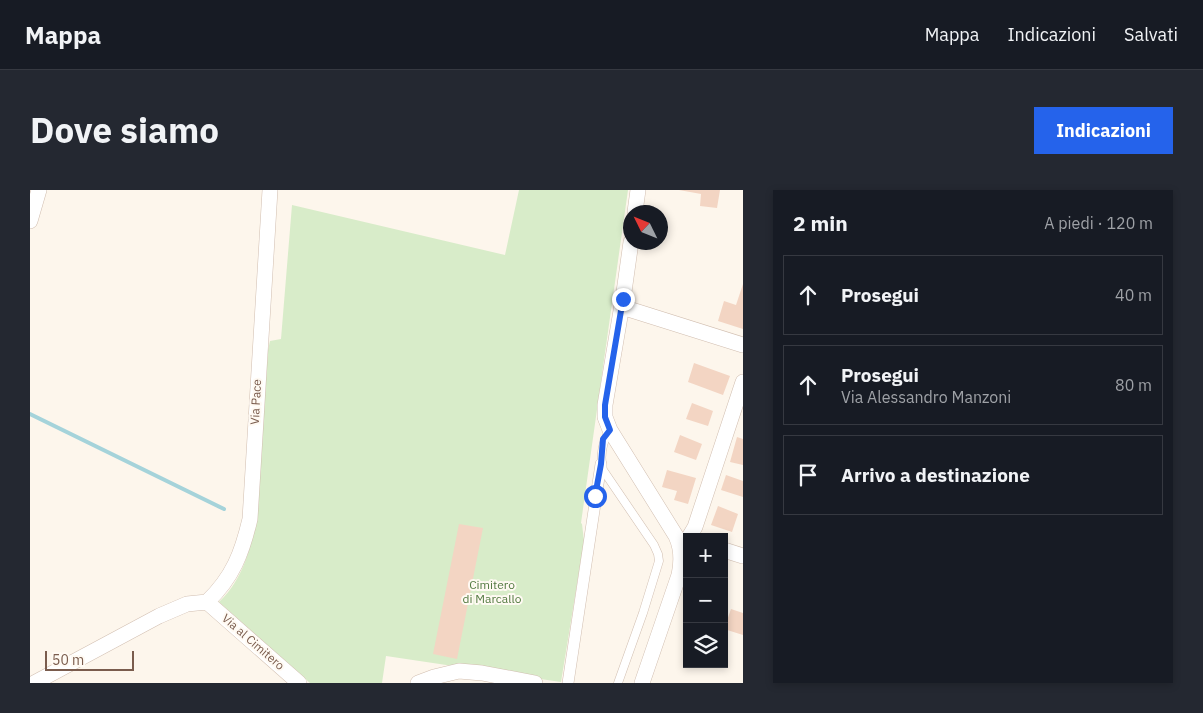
<!DOCTYPE html>
<html lang="it">
<meta charset="utf-8">
<style>
:root{--surface:#171b24;--page:#242831;--text:#f1f3f6;--muted:#9ea1a6;--line:#363941;--accent:#2563eb}
body{margin:0;font-family:"IBM Plex Sans",sans-serif;background:var(--page);color:var(--text)}
.controls{position:absolute;right:15px;bottom:15px;display:grid;overflow:hidden;border-radius:0px;box-shadow:0 2px 8px #0003}
.controls button{width:45px;height:45px;display:grid;place-items:center;padding:0;border:0;border-bottom:1px solid var(--line);background:var(--surface);color:var(--text);font:25px sans-serif}
.compass{position:absolute;left:593px;top:15px;width:45px;height:45px;border-radius:50%;background:var(--surface);box-shadow:0 2px 8px #0003;rotate:313deg}
.scale{position:absolute;left:15px;bottom:12px;width:89px;box-sizing:border-box;padding-left:5px;border:2px solid #7a5c4d;border-top:0;font-size:14px;line-height:18px;white-space:nowrap;color:#7a5c4d;-webkit-text-stroke:4px #fffaf3;paint-order:stroke}
.stop{position:absolute;width:15px;height:15px;margin:-11px;border:4px solid #2563eb;border-radius:50%;background:#fff}
.stop.end{background:#2563eb;border-color:#fff;box-shadow:0 1px 5px #0008}
.list{margin:0;padding:0;list-style:none}
h2{display:flex;justify-content:space-between;align-items:center;height:65px;margin:0;padding:0 20px;font-size:21px}
h2 small{font-size:16px;font-weight:400;color:var(--muted)}
.list li{display:grid;grid-template-columns:32px 1fr auto;gap:15px;align-items:center;box-sizing:border-box;height:80px;margin:0 10px 10px;padding:0 10px;border:1px solid var(--line);border-radius:0px}
.list b{display:block;font-size:19px;white-space:nowrap}
.list p{margin:0;font-size:16px;white-space:nowrap;color:var(--muted)}
.list em{font-size:16px;font-style:normal;color:var(--muted)}
.icon{flex:none;width:28px;height:28px;fill:none;stroke:currentColor;stroke-width:2;stroke-linecap:round;stroke-linejoin:round}
.map{position:relative;flex:none;width:713px;height:493px;overflow:hidden;border-radius:0px}
header{display:flex;align-items:center;gap:30px;box-sizing:border-box;height:70px;padding:0 25px;background:var(--surface);border-bottom:1px solid var(--line)}
header strong{font-size:24px}
nav{display:flex;gap:28px;margin-inline-start:auto;font-size:18px}
.intro{display:flex;align-items:center;justify-content:space-between;box-sizing:border-box;height:120px;padding:0 30px}
h1{margin:0;font-size:35px}
.button{padding:12px 22px;border-radius:0px;background:var(--accent);color:#fff;font-size:18px;font-weight:700}
main{display:flex;gap:30px;padding:0 30px}
aside{flex:1;background:var(--surface);border-radius:0px;box-shadow:0 2px 8px #0003}
.map>svg:first-child{display:block}
</style>
<header>
<strong>Mappa</strong>
<nav><a>Mappa</a><a>Indicazioni</a><a>Salvati</a></nav>
</header>
<div class="intro"><h1>Dove siamo</h1><a class="button">Indicazioni</a></div>
<main>
<div class="map">
<svg width="713" height="493" viewBox="0 0 713 493">
<rect width="100%" height="100%" fill="#fdf6ec"/>
<path fill="#d8ecc9" d="M489,0H598L551,333L552,334L554,351L531,492L356,466L352,493H280L189,412C229,374 227,311 231,260C233,226 236,193 238,160L240,151L251,149L262,15L475,65Z"/>
<g fill="none" stroke-linecap="round" stroke-linejoin="round">
<path stroke="#a5d3da" stroke-width="4" d="M0,224L194,319"/>
</g>
<path fill="#f3d5c3" d="M649,0H690L687,18L670,16L671,4Z
M713,94V139L688,131L694,111L706,115Z
M664,173L700,186L693,205L658,192Z
M662,213L683,221L678,236L656,229Z
M650,245L672,254L666,270L644,262Z
M707,247L713,249V275L700,272Z
M637,280L666,288L658,314L644,310L647,301L632,297Z
M696,285L713,291V307L691,300Z
M688,316L708,324L702,342L681,335Z
M429,334L453,338L427,469L403,464Z
M701,419L713,423V445L694,439Z"/>
<g fill="none" stroke-linecap="round" stroke-linejoin="round">
<g stroke="#d1beb0" stroke-width="9">
<path id="service" d="M580,240C572,252 570,267 573,280L624,355L628,364L629,371L613,423L588,493"/>
</g>
<g stroke="#d1beb0" stroke-width="12">
<path id="pedestrian" d="M538,493L571,274"/>
</g>
<g stroke="#d1beb0" stroke-width="16">
<path id="minor" d="M605,22L608,0
M0,31L9,0
M601,52L593,109L575,215V227L580,240L646,346C652,359 652,371 649,385L612,493
M592,117L713,155
M659,347L665,337L713,192
M694,360L713,366
M177,412C203,387 212,363 220,329L240,0
M177,412L269,493
M4,493L129,426L157,414L177,412
M388,493L404,487L429,481L452,483L505,493"/>
</g>
<use href="#service" stroke="#fff" stroke-width="8"/>
<use href="#pedestrian" stroke="#fff" stroke-width="11"/>
<use href="#minor" stroke="#fff" stroke-width="15"/>
</g>
<g fill="none" stroke-linecap="round" stroke-linejoin="round">
<path stroke="#2563eb" stroke-width="6" d="M565,306L571,274L573,249L580,240L575,227V215L593,109"/>
</g>
<g text-anchor="middle" stroke-width="4" stroke-linejoin="round" paint-order="stroke">
<g font-size="12" fill="#7a5c4d" stroke="#fffaf3">
<text transform="translate(226 212) rotate(-87)" y="4">Via Pace</text>
<text transform="translate(223 452) rotate(41)" y="4">Via al Cimitero</text>
</g>
<g font-size="12" fill="#537a41" stroke="#fffaf3">
<text x="462" y="399">Cimitero<tspan x="462" dy="14">di Marcallo</tspan></text>
</g>
</g>
</svg>
<div class="controls">
<button>+</button>
<button>−</button>
<button><svg class="icon" aria-label="layers" viewBox="0 0 24 24"><path d="M12 4l9 5-9 5-9-5zM3 14l9 5 9-5"/></svg></button>
</div>
<svg class="compass" viewBox="-18 -18 36 36"><path d="M0-13l5 13h-10z" fill="#e53935"/><path d="M0 13l5-13h-10z" fill="#9ea1a6"/></svg>
<div class="scale">50 m</div>
<div class="stop" style="left:565px;top:306px"></div>
<div class="stop end" style="left:593px;top:109px"></div>
</div>
<aside>
<h2>2 min<small>A piedi · 120 m</small></h2>
<ul class="list">
<li><svg class="icon" aria-label="ahead" viewBox="0 0 24 24"><path d="M12 20V5M6 11l6-6 6 6"/></svg><div><b>Prosegui</b></div><em>40 m</em></li>
<li><svg class="icon" aria-label="ahead" viewBox="0 0 24 24"><path d="M12 20V5M6 11l6-6 6 6"/></svg><div><b>Prosegui</b><p>Via Alessandro Manzoni</p></div><em>80 m</em></li>
<li><svg class="icon" aria-label="arrive" viewBox="0 0 24 24"><path d="M6 21V4h12l-3 4 3 4H6"/></svg><div><b>Arrivo a destinazione</b></div></li>
</ul>
</aside>
</main>
